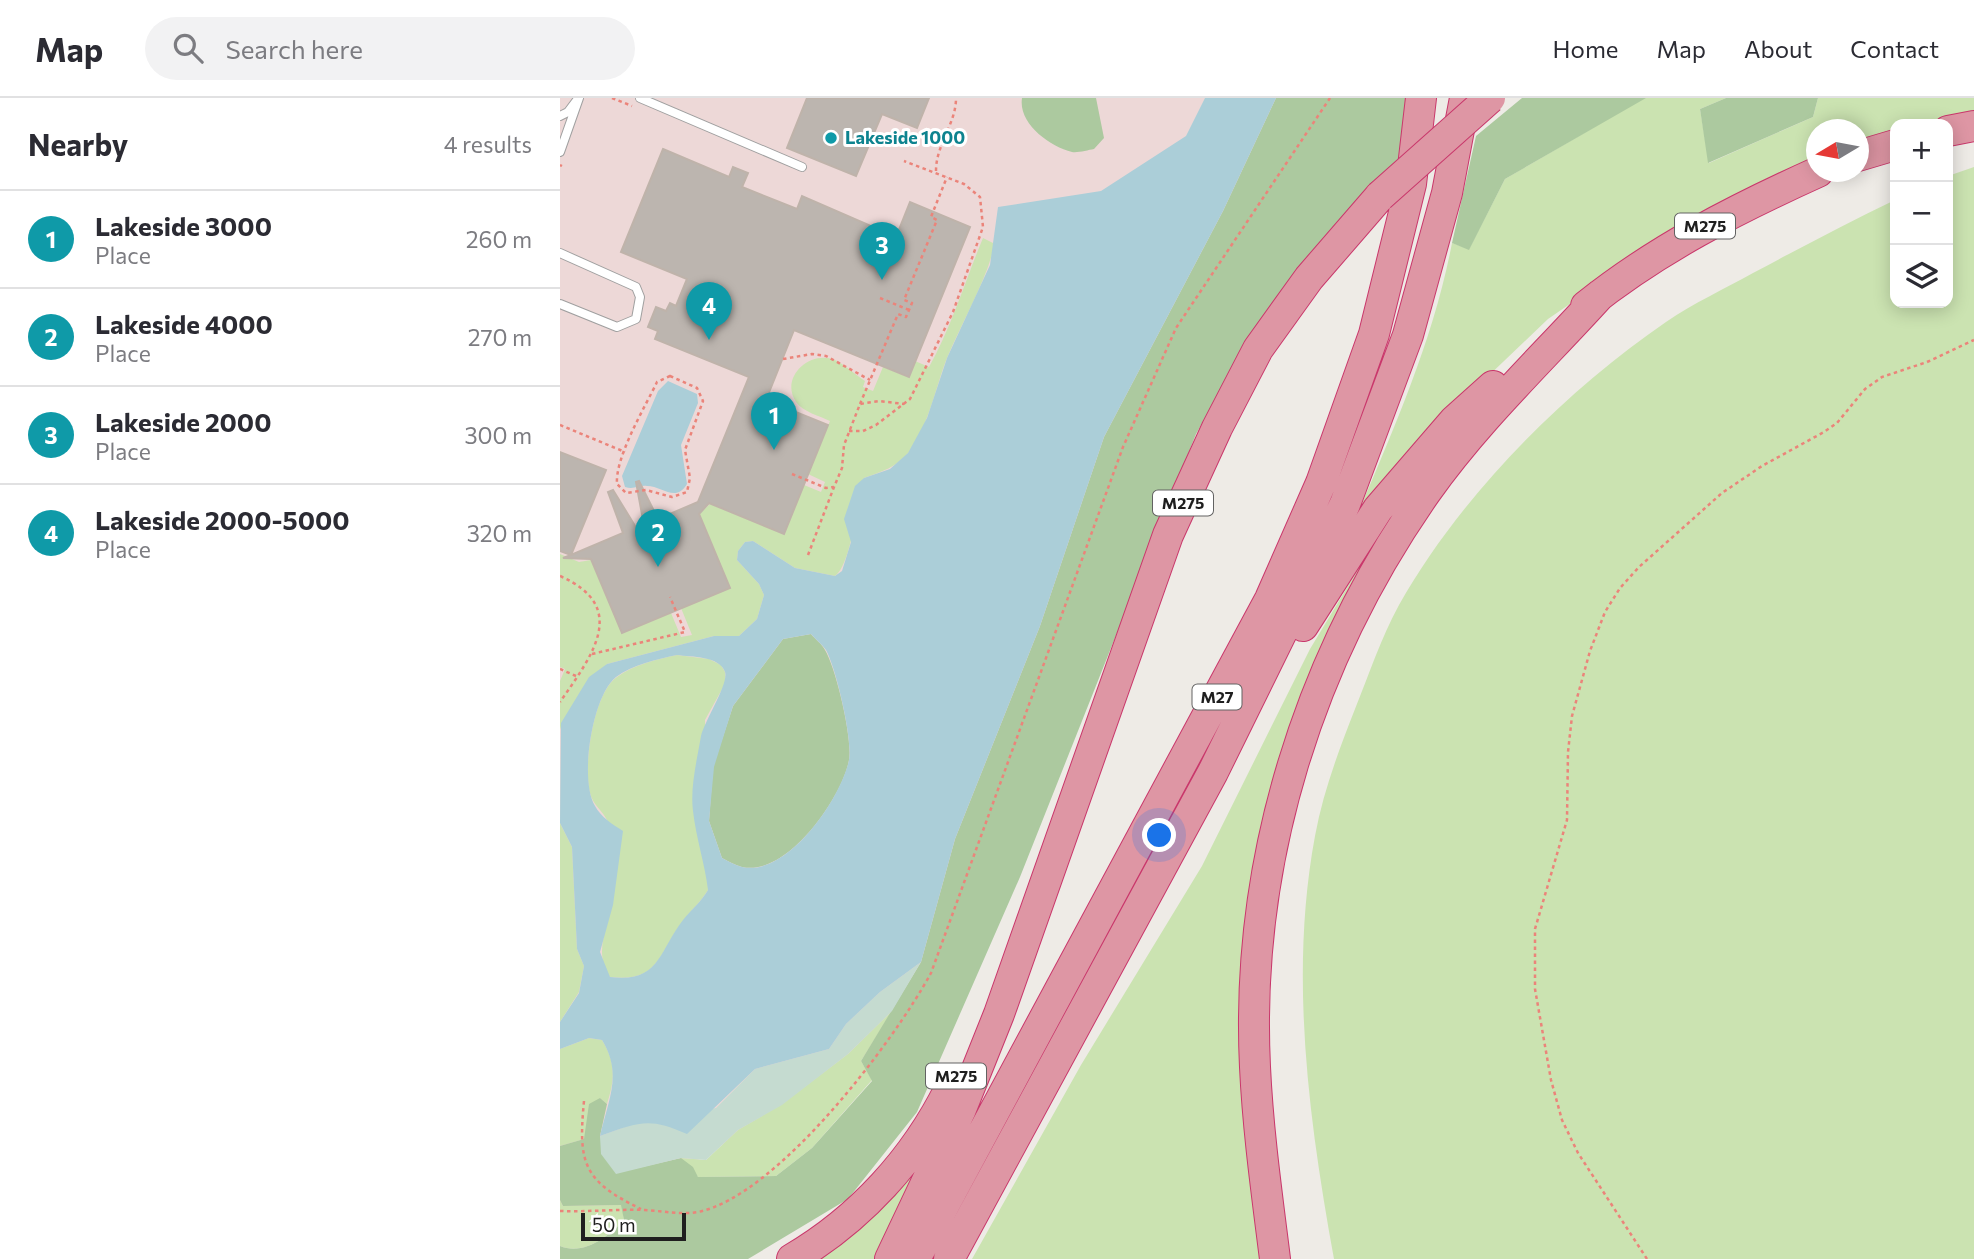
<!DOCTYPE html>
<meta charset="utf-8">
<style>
:root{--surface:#fff;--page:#f2f2f3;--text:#2b2b33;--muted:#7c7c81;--line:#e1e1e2;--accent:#b91518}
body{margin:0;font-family:Commissioner,sans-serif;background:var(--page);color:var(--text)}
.controls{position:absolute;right:21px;top:21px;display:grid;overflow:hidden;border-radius:14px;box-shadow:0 4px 18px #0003}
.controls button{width:63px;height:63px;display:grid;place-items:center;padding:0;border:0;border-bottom:2px solid var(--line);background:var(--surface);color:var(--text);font:35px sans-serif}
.compass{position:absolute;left:1246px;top:21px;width:63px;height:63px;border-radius:50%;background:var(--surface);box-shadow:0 4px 18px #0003;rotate:260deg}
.scale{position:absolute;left:21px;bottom:18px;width:105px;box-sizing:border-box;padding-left:7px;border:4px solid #1f1f1f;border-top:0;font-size:19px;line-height:24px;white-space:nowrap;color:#1f1f1f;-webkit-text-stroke:5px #fff;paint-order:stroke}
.you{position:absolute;left:600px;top:738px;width:24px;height:24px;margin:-18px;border:5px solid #fff;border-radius:50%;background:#1a73e8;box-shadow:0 0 0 10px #1a73e833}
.badge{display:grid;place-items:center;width:46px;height:46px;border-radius:50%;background:var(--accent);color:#fff;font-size:23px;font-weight:700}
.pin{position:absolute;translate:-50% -58px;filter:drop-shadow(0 2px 4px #0008)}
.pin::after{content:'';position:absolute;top:37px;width:24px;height:21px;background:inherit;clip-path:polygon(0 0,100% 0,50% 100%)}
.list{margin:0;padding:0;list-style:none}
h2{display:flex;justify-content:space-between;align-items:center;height:91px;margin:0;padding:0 28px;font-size:30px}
h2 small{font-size:23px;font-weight:400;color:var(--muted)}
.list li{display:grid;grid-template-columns:46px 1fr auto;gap:21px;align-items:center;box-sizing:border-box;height:98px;padding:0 28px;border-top:2px solid var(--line)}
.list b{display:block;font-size:26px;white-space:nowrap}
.list p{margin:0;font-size:23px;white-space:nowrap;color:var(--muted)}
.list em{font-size:23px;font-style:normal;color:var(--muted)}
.icon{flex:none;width:38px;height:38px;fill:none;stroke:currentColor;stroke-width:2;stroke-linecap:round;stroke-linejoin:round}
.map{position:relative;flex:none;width:1414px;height:1161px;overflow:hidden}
header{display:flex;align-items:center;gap:42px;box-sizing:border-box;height:98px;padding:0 35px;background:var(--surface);border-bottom:2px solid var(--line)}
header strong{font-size:33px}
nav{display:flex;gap:38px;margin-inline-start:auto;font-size:24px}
.search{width:490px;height:63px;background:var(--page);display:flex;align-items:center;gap:18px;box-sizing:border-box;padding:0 24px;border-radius:38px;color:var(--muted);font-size:26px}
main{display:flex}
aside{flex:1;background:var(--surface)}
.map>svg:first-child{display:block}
</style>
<header>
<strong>Map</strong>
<div class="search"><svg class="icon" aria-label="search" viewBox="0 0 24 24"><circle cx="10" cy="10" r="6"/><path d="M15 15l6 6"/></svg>Search here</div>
<nav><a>Home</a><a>Map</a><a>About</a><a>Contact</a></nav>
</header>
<main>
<aside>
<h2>Nearby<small>4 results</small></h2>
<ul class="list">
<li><span class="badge" style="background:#0f9aa8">1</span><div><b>Lakeside 3000</b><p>Place</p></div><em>260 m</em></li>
<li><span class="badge" style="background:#0f9aa8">2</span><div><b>Lakeside 4000</b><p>Place</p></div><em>270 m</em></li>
<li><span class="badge" style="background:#0f9aa8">3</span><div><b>Lakeside 2000</b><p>Place</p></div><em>300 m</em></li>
<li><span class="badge" style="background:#0f9aa8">4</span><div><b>Lakeside 2000-5000</b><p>Place</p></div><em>320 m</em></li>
</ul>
</aside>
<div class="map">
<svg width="1414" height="1161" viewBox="0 0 1414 1161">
<rect width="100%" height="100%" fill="#eeebe6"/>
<path fill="#edd8d7" d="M0,0H798L684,152L378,912L0,1148Z"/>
<path fill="#cbe3b1" d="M1084,0H1166L1140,11L1149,65L1253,19L1258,0H1414V16L1365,26H1335V35L1299,47L1298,32H1256V65L1068,166L988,221L899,306L785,446C826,348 872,250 892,145L909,151L945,81Z
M1414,69V1161H774C749,1023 729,877 755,738C763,694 779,652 795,611C809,576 821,540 839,507C901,397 1003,295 1106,224C1134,205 1164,191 1193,175C1240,150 1287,125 1335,102V205H1388V78Z
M423,140L435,146C425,186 403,222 387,260C375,291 369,327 349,354C337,369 321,374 304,380C298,402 291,467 275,478L235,470L193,443L185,444L178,453L177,462L199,486L204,497L197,521L179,538H154L47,566L2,624L0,632V583L5,571L0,569V456L19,464L31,462L62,535L111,515L121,539L132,537L121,510L170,490L139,416L150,406L224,436L244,387L261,394L265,384L248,376L270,323C260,318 243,314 236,304C220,280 248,254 272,261C284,265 295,277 305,283L303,289L313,293L323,269L348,279L355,263L369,269C392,228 405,183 423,140Z
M814,445L767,545L695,783L705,1161H412L521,967L642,768L750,551Z
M117,557L149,561L161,567L165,574L166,584L145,622L148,792C141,804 131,812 123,823C98,855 100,885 50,879C30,849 54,825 52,792C50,775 53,737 47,722C42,712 33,707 30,695C23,669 33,595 57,579C73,567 98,561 117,557Z
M0,725L12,749L17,851L24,868L19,894L0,924Z
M332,913L301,963L312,982L252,1050L216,1078L138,1079L121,1060L146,1062L178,1032L222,1006L288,956Z
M29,940L42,942C56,965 55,981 47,1006L40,1000L24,1041L0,1048V951Z
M371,1048L314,1161H251Z
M0,1102L3,1108L62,1107L64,1122C49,1138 24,1158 0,1148Z"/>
<path fill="#acc99f" d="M462,0H536L544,40L534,51C528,52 518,55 512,54C489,48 458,25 462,0Z
M716,0H855L850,48L770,133L682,253L636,336L460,779L357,1014L288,1101L188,1161H0V1148C24,1158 49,1138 64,1122L61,1107L3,1108L0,1102V1048L24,1041L29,1006L40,1000L47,1006L40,1038L56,1075L121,1060L133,1069L138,1079L216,1078L252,1050L312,983L301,963L361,864L395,741L480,528L544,339L663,113Z
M962,0H1086L945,81L909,152L892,145L916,38Z
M1166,0H1258L1253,19L1148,65L1140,11Z
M251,536C255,541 262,546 265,552C276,570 293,642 289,662C282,700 227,779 182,769C175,767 168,763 162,760L149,723L153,669L173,608L223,541Z"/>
<path fill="#c5dbd0" d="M361,864L332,913L288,956L222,1007L178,1032L146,1062L121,1060L56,1076L41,1056L40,1038L70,1027L156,1010L195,971L269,951L286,926L320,894Z"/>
<path fill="#abced8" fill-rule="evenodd" d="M645,0H716L663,113L544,339L480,528L395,741L361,864L320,894L286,926L269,951L195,971L127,1036C89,1019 79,1024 40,1038C48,1002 63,976 42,942L29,940L0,951V924L19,895L24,868L17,851L12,749L0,725L1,625L29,579L47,566L154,538H179L197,521L204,497L199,486L177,462L178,453L185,444L193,443L235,470L275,478L282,473L291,444L284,421L295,388L304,380L330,371L348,355L367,320L387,260L430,167L438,109L541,93L626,38ZM251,536C255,541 262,546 266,552C276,570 293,642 289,662C281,700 228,779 182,769C175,767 168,763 162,760L149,723L154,669L173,608L223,541ZM117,557C131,559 160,558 165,574C169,585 145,622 141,638C137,662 130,689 133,713C136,740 145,766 148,792C141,804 131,812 123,822C98,854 100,885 50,879L40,854L53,807L63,733C52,726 41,719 35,708C19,682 32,598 56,579C72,567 98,561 117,557Z
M108,283L137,296L138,305L121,347L127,386C116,405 102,388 87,388C79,387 74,392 65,389L62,378L98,293Z"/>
<path fill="#bcb5af" stroke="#bfb3aa" stroke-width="2" d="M247,0H369L357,30L322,16L296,78L227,50Z
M103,51L169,79L173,69L188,75L182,89L237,111L242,98L336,139L350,104L410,129L349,279L234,232L206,302L268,327L224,436L149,405L139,416L170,490L62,535L31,461L3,460L11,457L0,453V354L46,372L11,457L63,435L48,394L53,392L88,449L76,384L79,383L98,421L138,404L189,279L95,241L98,233L88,229L96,209L106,213L110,205L116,208L127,181L61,154Z"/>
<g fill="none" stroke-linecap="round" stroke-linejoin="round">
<g stroke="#a0a0a0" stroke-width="10">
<path id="service" d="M80,0L242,69
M0,18L8,14L17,2
M0,54L19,0
M0,155L76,189L80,199L76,221L57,229L0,206"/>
</g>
<g stroke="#c9376b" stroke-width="32">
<path id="motorway" d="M1388,33L1414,28
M1298,58L1335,47
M1026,208C1097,151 1176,111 1258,74
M743,528L818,411L894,323L933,288
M232,1161C300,1121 355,1061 390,990
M330,1161L401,1011L439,916L608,437L657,330L698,251L749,180L820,98
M355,1161L710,501L761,385L814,236L851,86L861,0
M389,1161L653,674L785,406L848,237L887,95L905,0
M715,1161C707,1097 698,1033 695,969C685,763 749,561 866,394C917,322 981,262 1040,197"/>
</g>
<path stroke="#eb847a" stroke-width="2.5" stroke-dasharray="3.5 3.5" stroke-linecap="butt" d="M52,0L72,8
M0,67L2,68
M376,73C376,46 396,26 396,0
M320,200L349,212
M223,261L252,256L266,258L310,282
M110,278L137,290L143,303L125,352L130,380L127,394L112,399L86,392L66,395L57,386C55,359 85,309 97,284Z
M300,306L338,216L346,219L352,205L344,202L377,122L371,119L387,79
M0,327L65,354
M289,333H303L316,327L350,301L393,214L423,129L420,99L404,86L344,63
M232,376L266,390L274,389L282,370L284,347L300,306L319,303L344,306
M248,457L274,389
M0,478C71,509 31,559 0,604
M32,556L125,534L110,499
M0,571L16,578
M24,1003C18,1065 23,1083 81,1111
M0,1113C28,1114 56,1111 85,1112C103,1113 120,1117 138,1114C217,1098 333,945 371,875L563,349L616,230L770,0
M1087,1161L1018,1055L1002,1022L991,982L975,891V831L1007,722L1008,654L1012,618L1030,553L1045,514L1060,490L1079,469L1162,395L1202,368L1264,334L1277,325L1305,291L1322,279L1367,264L1414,242"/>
<use href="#service" stroke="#fff" stroke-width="8"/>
<use href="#motorway" stroke="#de96a4" stroke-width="30"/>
<g stroke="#c9376b" stroke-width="32" stroke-linecap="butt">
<path id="motorway-bridge" d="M820,98L930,0"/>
</g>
<use href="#motorway-bridge" stroke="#de96a4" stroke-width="30"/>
</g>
<circle fill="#0f9aa8" stroke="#fff" stroke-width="2.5" cx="271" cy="40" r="7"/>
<g text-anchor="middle" stroke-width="6" stroke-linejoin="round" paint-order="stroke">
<g fill="#fff" stroke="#626262" stroke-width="2">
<rect x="1115" y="115.5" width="60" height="25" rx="5"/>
<rect x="593" y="392.5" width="60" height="25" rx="5"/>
<rect x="632.5" y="586.5" width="49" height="25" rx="5"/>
<rect x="366" y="965.5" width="60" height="25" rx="5"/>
</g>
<g font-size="16" font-weight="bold" fill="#1f1f1f">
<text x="1145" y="134">M275</text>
<text x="623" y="411">M275</text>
<text x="657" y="605">M27</text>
<text x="396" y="984">M275</text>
</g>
<g font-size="18" font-weight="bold" fill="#0d838f" stroke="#fff" text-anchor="start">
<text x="285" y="46">Lakeside 1000</text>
</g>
</g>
</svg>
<div class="controls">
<button>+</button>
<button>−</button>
<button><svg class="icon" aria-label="layers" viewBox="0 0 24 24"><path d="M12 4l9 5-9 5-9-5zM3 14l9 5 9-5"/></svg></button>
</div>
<svg class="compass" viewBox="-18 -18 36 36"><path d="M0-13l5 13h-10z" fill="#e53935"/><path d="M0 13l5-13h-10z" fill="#7c7c81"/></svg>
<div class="scale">50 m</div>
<div class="you"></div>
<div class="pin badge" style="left:214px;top:352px;background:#0f9aa8">1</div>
<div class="pin badge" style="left:98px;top:469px;background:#0f9aa8">2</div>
<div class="pin badge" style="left:322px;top:182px;background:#0f9aa8">3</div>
<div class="pin badge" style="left:149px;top:242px;background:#0f9aa8">4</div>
</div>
</main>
